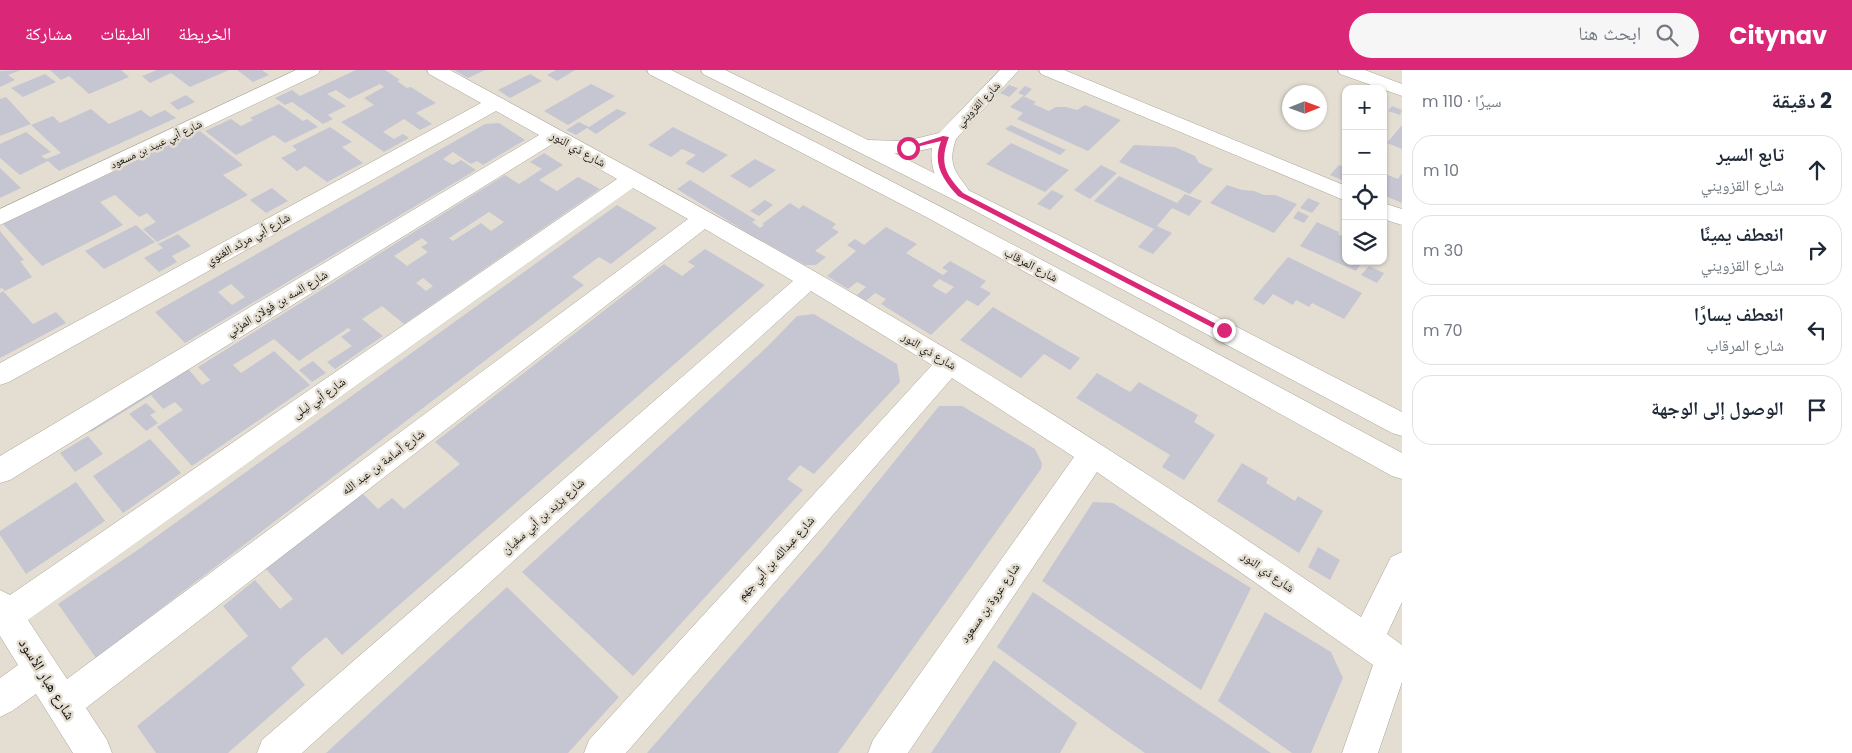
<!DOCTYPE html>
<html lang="ar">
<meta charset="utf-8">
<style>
:root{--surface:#fff;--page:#f6f6f7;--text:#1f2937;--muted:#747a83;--line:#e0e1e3;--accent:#db2777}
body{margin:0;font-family:Poppins,"Noto Naskh Arabic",sans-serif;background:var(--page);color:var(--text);direction:rtl}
.controls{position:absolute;right:15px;top:15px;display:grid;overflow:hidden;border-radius:10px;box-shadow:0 1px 4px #0004}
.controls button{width:45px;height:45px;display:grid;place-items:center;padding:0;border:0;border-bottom:1px solid var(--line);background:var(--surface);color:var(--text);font:25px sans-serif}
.compass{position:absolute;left:1282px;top:15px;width:45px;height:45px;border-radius:50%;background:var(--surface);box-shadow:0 1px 4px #0004;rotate:89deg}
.stop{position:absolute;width:15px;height:15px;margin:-11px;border:4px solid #db2777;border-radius:50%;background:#fff}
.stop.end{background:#db2777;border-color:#fff;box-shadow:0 1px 5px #0008}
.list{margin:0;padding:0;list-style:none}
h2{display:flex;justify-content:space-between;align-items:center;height:65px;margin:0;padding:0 20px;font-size:21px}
h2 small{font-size:16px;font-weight:400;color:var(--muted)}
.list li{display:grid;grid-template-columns:32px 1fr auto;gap:15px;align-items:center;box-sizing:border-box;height:70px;margin:0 10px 10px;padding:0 10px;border:1px solid var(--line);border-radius:20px}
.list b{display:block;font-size:19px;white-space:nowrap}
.list p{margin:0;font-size:16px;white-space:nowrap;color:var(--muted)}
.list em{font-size:16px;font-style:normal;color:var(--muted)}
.icon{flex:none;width:28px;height:28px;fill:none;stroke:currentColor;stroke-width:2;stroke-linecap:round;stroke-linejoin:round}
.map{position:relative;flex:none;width:1402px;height:683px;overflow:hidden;direction:ltr}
header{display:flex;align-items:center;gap:30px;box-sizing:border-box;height:70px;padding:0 25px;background:var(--accent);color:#fff}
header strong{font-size:24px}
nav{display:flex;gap:28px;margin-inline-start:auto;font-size:18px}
.search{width:350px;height:45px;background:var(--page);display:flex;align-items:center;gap:12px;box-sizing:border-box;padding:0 18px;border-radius:28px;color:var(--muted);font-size:19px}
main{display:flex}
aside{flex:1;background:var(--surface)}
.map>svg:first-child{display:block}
</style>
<header>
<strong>Citynav</strong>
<div class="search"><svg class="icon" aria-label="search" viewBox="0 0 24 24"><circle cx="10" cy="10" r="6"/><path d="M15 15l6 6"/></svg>ابحث هنا</div>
<nav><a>الخريطة</a><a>الطبقات</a><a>مشاركة</a></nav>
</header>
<main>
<aside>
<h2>2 دقيقة<small>سيرًا · 110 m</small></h2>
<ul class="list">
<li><svg class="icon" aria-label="ahead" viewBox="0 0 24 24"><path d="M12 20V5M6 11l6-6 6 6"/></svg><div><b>تابع السير</b><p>شارع القزويني</p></div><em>10 m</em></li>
<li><svg class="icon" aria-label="right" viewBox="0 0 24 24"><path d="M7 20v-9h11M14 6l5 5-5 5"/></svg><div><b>انعطف يمينًا</b><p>شارع القزويني</p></div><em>30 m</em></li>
<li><svg class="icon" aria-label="left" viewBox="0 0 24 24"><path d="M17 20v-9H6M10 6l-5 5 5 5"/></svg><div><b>انعطف يسارًا</b><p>شارع المرقاب</p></div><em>70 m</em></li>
<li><svg class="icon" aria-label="arrive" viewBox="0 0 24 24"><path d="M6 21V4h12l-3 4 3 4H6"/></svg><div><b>الوصول إلى الوجهة</b></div></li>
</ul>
</aside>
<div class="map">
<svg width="1402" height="683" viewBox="0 0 1402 683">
<rect width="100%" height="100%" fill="#e4ded2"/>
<path fill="#c6c5d2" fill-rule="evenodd" d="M21,0L8,5L15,10L0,17V1Z
M50,0H121L129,7L89,24L69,6L61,10Z
M157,0H229L190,17L171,3L150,13L142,6Z
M237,0H262L269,5L253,12Z
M356,0H385L400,10L397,11L407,18L411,17L436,33L416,43L432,54L420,60L404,49L383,62L394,69L403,64L409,68L384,82L341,52L374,35L364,28L384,17L380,14L349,29L336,20L327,24L346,36L328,45L333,49L323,54L292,32L285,35L275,28L292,20L300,26Z
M454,0H485L468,8Z
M556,0H575L557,11L547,5Z
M45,4L56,12L23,27L11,18Z
M530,4L542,11L510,28L498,20Z
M591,14L615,26L568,55L544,41Z
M1009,15L1018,18L1009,27L1000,23Z
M1025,16L1032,19L1025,26L1018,23Z
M186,25L195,32L178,40L170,33Z
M1023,26L1036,32L1033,34L1049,41L1056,37H1066L1077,40L1085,35L1121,50L1088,81L1017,49L1023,43L1010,37Z
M6,27L31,54L0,66V29Z
M279,34L303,51L307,49L318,57L285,73L274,65L236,85L205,61L231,49L241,56L253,50L250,48Z
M1392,36L1402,40L1400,45L1388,41Z
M91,39L109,54L141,40L150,47L165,40L176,48L59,101L48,91L20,105L0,88V74L26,62L51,82L41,86L46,89L61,83L31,55L53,46L60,53Z
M617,39L627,43L596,64L587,58L576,65L566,60L579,52L589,57Z
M499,53L525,70L483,95L477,91L471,94L453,82L443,89L453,95L461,90L476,100L185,273L155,242L485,54ZM231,214L245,227L232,235L218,222Z
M1011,55L1066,80L1060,85L1005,59Z
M1402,55V79L1387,73Z
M330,57L352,72L342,77L363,93L327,112L305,96L297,101L281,88L297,80L292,76Z
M673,57L728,85L703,103L685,93L696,85L682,79L671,87L648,75Z
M200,61L243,95L223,105L248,125L157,172L143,159L156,152L147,143L139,147L115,125L100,132L123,155L42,196L3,154Z
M1011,73L1069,100L1045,122L986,94Z
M1134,75L1175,77L1195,86L1199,93L1213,99L1190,124L1119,92Z
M544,83L563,95L539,110L557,121L578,107L600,119L404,254L382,236L362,249L383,266L335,299L327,292L352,276L341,267L351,260L348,258L299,291L274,269L233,295L241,303L274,281L310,315L192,396L157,357L183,340L175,332L163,339L151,325L91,362L85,355L184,294L202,315L210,310L198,297L505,105L519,114L542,99L530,92ZM489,142L504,152L491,161L481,153L453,171L449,168ZM422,168L428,173L421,177L428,182L407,196L394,186ZM423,208L433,216L426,221L416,213Z
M755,89L776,100L750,118L730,106Z
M1101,95L1117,103L1090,129L1074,120Z
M1339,95L1346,98V112L1330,105Z
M0,98L21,118L0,128Z
M1383,103L1398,109L1402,103V133L1383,125Z
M1119,106L1177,133L1185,124L1202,131L1189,146L1172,138L1157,156L1172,163L1153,184L1138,177L1154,159L1094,131Z
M690,110L756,150L752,152L760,158L764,155L762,154L790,133L799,139L803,135L836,154L832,158L839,162L815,181L826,187L816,195H805L751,165L677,119Z
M1227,115L1242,120L1254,121L1264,125H1275L1297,134L1274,163L1210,133Z
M272,118L288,131L266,143L250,130Z
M1052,120L1064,126L1050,140L1037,134Z
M1308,128L1320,133L1312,143L1300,138Z
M765,130L773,135L759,146L750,141Z
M617,135L657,158L611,194L599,187L572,207L584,215L96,588L58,534L139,479Z
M1298,141L1309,146L1304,153L1293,148Z
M1317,152L1339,162L1338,164L1346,168V191H1363L1356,201L1300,176Z
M136,155L155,172L104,199L85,181Z
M886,157L917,174L906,183L943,205L948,201L942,198L950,191L986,211L980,217L991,223L978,236L967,230L931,265L881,234L886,229L875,223L866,231L857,225L866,217L857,212L848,219L827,206L856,181L847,175L855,169L864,175ZM939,209L954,217L946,224L932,216Z
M0,161L24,190L20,191L32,207L5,221L2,218L0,219Z
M178,164L191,176L172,186L177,192L159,202L144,188L163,178L158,174Z
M705,179L765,215L342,585L326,567L301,588L291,598L305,615L228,683H156L137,656L248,566L223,536L255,510L280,539L293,529L265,498L362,423L378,439L392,428L404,439L460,394L435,372L664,194L682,206L695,196L688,192Z
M1288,187L1362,223L1344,249L1312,233L1309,237L1296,230L1293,235L1273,224L1264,235L1253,229Z
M1369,196L1384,203L1377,213L1361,205Z
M3,221L33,254L56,242L66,253L0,288V223Z
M993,237L1054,273L1080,288L1070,300L1044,284L1021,308L960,270Z
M814,244L897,294L900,312L814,404L800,395L787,409L803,420L633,606L522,502L768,276L797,246Z
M313,291L326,303L312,312L299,300Z
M1097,303L1130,322L1139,312L1198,345L1194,352L1215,365L1184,410L1162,397L1170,385L1076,328Z
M146,333L156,342L150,345L158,353L146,361L129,344Z
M939,336H962L1035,379L1042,393L1041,399L838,683H647L822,481Z
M88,366L103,384L75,402L60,383Z
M150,369L181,403L123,443L93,406Z
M1242,393L1268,408L1266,413L1295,431L1298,426L1323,441L1299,483L1217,431Z
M76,412L105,451L26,504L0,465V461Z
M1093,432L1113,433L1251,518L1201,620L1042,511Z
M1318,477L1340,490L1330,510L1308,497Z
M507,517L619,627L568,683H326Z
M1033,522L1148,600L1271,683H1145L1116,663L997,577Z
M1265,542L1331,582L1343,608L1311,683H1292L1218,631Z
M994,590L1077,653L1060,683H931Z"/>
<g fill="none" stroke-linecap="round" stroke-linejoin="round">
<g stroke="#a9a297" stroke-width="1">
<path id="street" d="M296,0H320L318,4L0,155V139Z
M427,0H450C600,82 751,163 898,250C1056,343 1209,443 1361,547L1391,487L1402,482V532L1387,564L1402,575V612L1378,683H1342L1373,595L1097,402L908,683H868L873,670L1074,387L952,308L626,683H584L589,670L932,295L811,221L302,683H257L262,670L793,211L705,159L86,638L107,670L112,683H73L36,624L12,641L0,647V608L18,595L0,566V520L10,525L617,109L554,73L10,410L0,413V386L539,65L496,41L9,312L0,315V293L481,33L429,4ZM633,118L688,149L67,609L28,550Z
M1000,0H1019L956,69C946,98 958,103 972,125L969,130C944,137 928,99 932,78C908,84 882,86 858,80L855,76L858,72L865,70L906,71L939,63Z
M1039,0H1064L1346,116V131L1041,4Z
M1338,0H1365L1402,14V26L1340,4Z
M1383,133L1402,139V155L1383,149Z"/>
</g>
<g stroke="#a9a297" stroke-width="1">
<path id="secondary" d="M647,0H671C918,121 1160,253 1402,383V409L1392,406L930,149L649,4Z
M701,0H725L804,38L1066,169L1402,342V366L1392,363L964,135L703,4Z"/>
</g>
<use href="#street" fill="#fff" fill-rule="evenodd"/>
<use href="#secondary" fill="#fff" fill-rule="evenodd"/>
</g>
<path fill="#db2777" d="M943,66L949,67C939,93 945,104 963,123L1226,259V262H1221L958,126C943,110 932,94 941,71L908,79L905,78Z"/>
<g text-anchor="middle" stroke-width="5" stroke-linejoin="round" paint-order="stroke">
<g font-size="11" fill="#15120f" stroke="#e4ded2">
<text transform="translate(978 34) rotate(-46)" y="4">شارع القزويني</text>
<text transform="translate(156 74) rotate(-25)" y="4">شارع أبي عبيد بن مسعود</text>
</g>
<g font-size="12" fill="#15120f" stroke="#e4ded2">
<text transform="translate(578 79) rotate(29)" y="4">شارع ذي النور</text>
<text transform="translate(248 169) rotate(-29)" y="4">شارع أبي مرثد الغنوي</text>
<text transform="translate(1031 195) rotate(28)" y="4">شارع المرقاب</text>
<text transform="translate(277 233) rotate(-31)" y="4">شارع السه بن فولان المزني</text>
<text transform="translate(929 281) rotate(31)" y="4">شارع ذي النور</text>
<text transform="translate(319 328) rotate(-35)" y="4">شارع أبي ليلى</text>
<text transform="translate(383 392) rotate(-37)" y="4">شارع أسامة بن عبد الله</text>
<text transform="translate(543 446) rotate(-42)" y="4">شارع يزيد بن أبي سفيان</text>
<text transform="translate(776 488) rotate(-48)" y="4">شارع عبدالله بن أبي جهم</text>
<text transform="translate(1268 502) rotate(35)" y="4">شارع ذي النور</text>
<text transform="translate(990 533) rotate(-55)" y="4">شارع عروة بن مسعود</text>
</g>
<g font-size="15" fill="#15120f" stroke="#e4ded2">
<text transform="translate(47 609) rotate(58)" y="5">شارع هبار الأسود</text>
</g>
</g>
</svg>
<div class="controls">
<button>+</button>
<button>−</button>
<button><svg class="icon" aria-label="locate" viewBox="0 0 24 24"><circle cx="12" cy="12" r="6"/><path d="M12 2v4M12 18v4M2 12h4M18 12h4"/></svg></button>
<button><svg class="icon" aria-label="layers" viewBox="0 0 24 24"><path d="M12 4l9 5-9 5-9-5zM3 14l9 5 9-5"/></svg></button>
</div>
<svg class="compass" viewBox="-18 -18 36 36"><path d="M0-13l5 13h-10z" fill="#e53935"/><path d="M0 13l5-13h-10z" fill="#747a83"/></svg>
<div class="stop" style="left:908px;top:78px"></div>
<div class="stop end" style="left:1224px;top:260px"></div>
</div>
</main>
